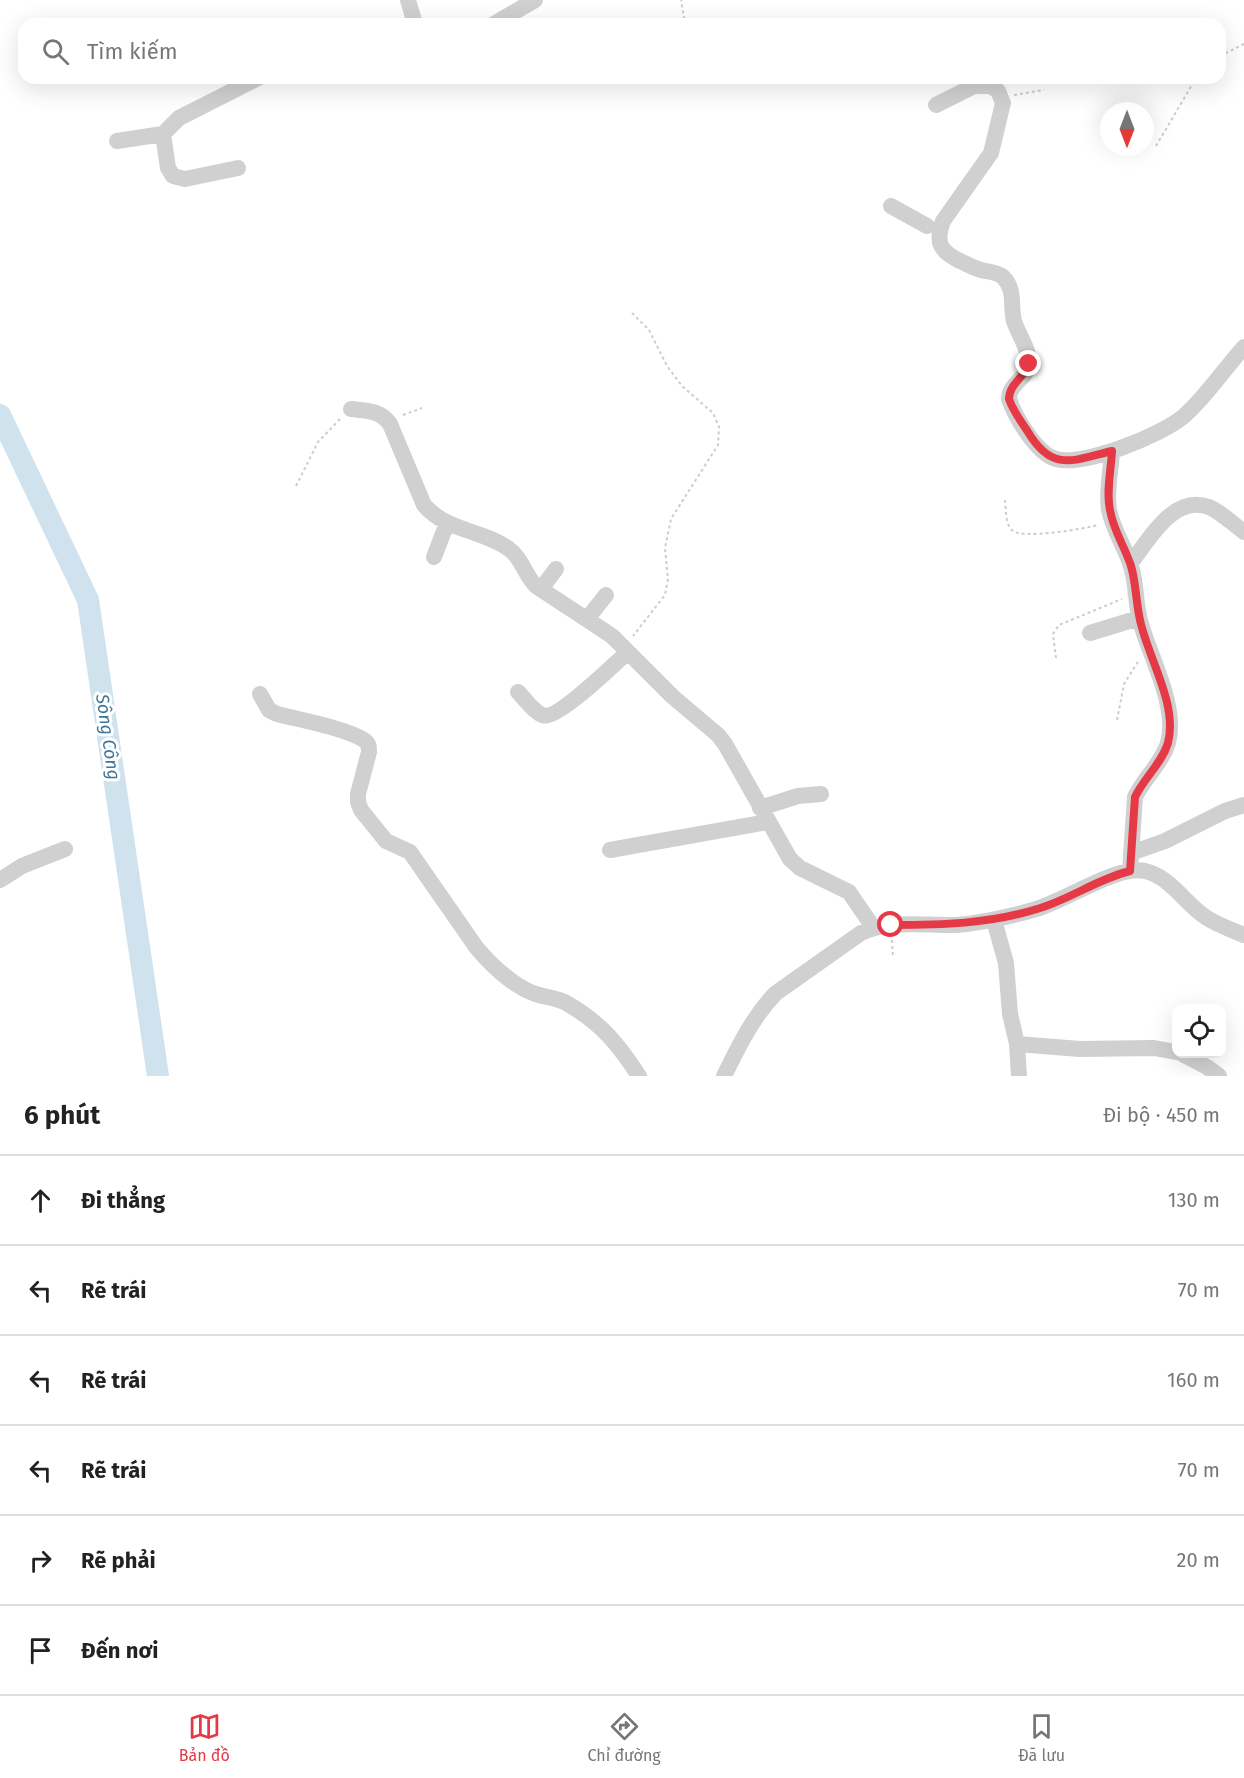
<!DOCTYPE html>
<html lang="vi">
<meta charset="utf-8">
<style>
:root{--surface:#fff;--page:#f6f6f6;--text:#222;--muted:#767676;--line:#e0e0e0;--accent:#e63946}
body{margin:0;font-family:"Fira Sans",sans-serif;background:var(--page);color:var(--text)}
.controls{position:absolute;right:18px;bottom:18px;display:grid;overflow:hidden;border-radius:12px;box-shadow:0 6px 24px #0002}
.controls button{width:54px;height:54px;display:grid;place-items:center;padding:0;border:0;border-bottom:2px solid var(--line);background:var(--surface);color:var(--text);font:30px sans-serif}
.compass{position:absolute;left:1100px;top:102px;width:54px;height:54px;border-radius:50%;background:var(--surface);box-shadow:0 6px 24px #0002;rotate:180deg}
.stop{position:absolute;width:18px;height:18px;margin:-14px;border:4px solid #e63946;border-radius:50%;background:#fff}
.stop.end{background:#e63946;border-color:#fff;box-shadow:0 2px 6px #0008}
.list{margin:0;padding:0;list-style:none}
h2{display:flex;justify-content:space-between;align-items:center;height:78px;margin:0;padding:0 24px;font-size:26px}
h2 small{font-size:20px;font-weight:400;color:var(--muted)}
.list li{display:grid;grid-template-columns:39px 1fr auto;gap:18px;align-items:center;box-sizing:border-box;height:90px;padding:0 24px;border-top:2px solid var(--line)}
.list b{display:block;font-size:22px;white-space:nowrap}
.list em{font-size:20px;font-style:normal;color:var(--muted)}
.icon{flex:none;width:33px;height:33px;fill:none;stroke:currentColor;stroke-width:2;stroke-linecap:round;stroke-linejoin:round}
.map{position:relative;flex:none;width:1244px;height:1076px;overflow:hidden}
.search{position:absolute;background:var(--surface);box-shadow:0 6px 24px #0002;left:18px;right:18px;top:18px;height:66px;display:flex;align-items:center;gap:15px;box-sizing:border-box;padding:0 21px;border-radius:18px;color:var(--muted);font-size:22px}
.sheet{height:618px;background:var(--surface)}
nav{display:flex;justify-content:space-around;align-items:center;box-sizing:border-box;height:84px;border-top:2px solid var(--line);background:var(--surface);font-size:16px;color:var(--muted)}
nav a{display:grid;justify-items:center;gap:3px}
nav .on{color:var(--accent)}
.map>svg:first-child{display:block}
</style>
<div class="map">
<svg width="1244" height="1076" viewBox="0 0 1244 1076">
<rect width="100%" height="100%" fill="#fff"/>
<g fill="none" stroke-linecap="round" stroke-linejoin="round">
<path stroke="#cfe2ee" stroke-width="22" d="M0,415L88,600L158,1076"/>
<path stroke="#cdcdcd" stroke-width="2" stroke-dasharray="3 3" stroke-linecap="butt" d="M680,24L684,18L681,0
M1220,56L1244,44
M1014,95L1044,90
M1156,146L1196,78
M632,313L649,330L667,366L682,386L713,413L719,427L718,445L671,519L665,548L668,579L665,595L633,636
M403,415L422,408
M296,486L318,442L340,419
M1005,500C1006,509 1005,525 1013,531C1024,539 1083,529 1098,525
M1056,658L1053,634L1059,625L1122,599
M1117,720L1124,684L1139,660
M892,940L893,958"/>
<path stroke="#d0d0d0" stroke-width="16" d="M408,0L415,24
M494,24L535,0
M936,105L974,86H991L998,91L1003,103L991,153L943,221C935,243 940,251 960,261C967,264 974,268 981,270C988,272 998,272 1003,277C1016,290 1010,306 1014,321C1018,334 1030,350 1029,364C1027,379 1009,383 1009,399C1015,417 1037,454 1056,459C1083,467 1162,435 1184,416C1205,398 1225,368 1244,347
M117,141L163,134
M238,168L185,179L173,176L168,168L163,134L179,118L258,78
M891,206L927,226
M351,409C367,411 380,410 390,424L424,505C446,531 483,530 509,549C522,558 525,576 536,586L612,636L673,697L718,735L725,744L790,859L800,868L849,892L873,927
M1112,451C1111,470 1106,492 1109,510C1113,530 1125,547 1131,566C1137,585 1135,605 1141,624C1151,659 1178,707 1168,743C1162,763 1144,778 1135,797L1130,871
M434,557L447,523
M1130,564C1149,540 1173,494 1209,507C1221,512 1233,524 1244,532
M541,589L556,569
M587,619L606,595
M1090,633L1139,618
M518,692C525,699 533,711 542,715C557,721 614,664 628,652
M260,694L269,710L277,714C300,720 345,728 364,740C369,743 369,747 369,752L358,794V802L361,810L386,841L410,852L476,947C489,963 513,986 533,993C545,998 557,997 568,1004C602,1024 618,1044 639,1076
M760,808L798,796L821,794
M610,850L768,822
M1131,853L1165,841L1225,811L1244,805
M0,880L22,866L65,849
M994,920L1006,963L1010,1014L1017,1044L1019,1076
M1017,1044L1080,1049L1154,1048L1176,1052
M1182,1054L1207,1067L1219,1076
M724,1076C738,1048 753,1016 776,993L861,933C890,919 925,926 956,925C982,923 1008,917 1033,910C1064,902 1116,865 1145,871C1171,877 1185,904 1207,918C1218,925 1232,930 1244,935"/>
</g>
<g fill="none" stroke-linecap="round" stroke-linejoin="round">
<path stroke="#e63946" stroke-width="8" d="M891,925C941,925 989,924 1037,909C1069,900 1097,879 1130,871L1135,797C1144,778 1162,763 1168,743C1178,704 1148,658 1140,620C1136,602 1136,583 1131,566C1125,547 1113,530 1110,510C1106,492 1111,470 1112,451C1072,461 1052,472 1028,432C1021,421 1013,411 1009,399C1009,384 1024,378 1029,364"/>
</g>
<g text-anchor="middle" stroke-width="6" stroke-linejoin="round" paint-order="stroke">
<g font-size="18" font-style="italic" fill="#3f7597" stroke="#fff">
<text transform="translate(108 737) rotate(82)" y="6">Sông Công</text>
</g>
</g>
</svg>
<div class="controls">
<button><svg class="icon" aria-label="locate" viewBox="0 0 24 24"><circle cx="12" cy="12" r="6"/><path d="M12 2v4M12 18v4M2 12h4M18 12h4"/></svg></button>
</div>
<svg class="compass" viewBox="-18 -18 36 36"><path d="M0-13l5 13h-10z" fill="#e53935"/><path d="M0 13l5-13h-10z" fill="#767676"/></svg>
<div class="stop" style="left:891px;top:925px"></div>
<div class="stop end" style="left:1029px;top:364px"></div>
<div class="search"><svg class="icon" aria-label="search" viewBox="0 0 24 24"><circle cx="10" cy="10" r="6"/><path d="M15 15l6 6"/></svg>Tìm kiếm</div>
</div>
<section class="sheet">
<h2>6 phút<small>Đi bộ · 450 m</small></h2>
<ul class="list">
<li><svg class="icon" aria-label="ahead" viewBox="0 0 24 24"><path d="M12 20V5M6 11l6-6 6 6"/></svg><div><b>Đi thẳng</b></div><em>130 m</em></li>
<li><svg class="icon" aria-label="left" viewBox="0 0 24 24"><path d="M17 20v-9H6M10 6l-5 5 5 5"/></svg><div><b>Rẽ trái</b></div><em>70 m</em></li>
<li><svg class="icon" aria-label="left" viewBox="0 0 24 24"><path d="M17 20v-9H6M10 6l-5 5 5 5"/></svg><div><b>Rẽ trái</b></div><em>160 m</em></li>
<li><svg class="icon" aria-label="left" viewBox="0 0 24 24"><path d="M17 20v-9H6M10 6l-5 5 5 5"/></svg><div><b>Rẽ trái</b></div><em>70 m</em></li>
<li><svg class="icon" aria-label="right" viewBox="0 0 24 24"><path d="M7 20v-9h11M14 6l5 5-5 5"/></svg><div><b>Rẽ phải</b></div><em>20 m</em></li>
<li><svg class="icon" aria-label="arrive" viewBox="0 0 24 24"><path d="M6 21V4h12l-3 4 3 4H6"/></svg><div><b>Đến nơi</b></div></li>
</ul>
</section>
<nav>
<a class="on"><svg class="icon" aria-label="map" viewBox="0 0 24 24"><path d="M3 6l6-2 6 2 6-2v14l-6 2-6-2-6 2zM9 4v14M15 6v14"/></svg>Bản đồ</a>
<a><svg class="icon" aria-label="directions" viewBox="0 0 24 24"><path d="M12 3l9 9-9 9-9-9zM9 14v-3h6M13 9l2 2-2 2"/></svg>Chỉ đường</a>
<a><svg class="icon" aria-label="saved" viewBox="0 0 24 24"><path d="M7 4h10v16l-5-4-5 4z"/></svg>Đã lưu</a>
</nav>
